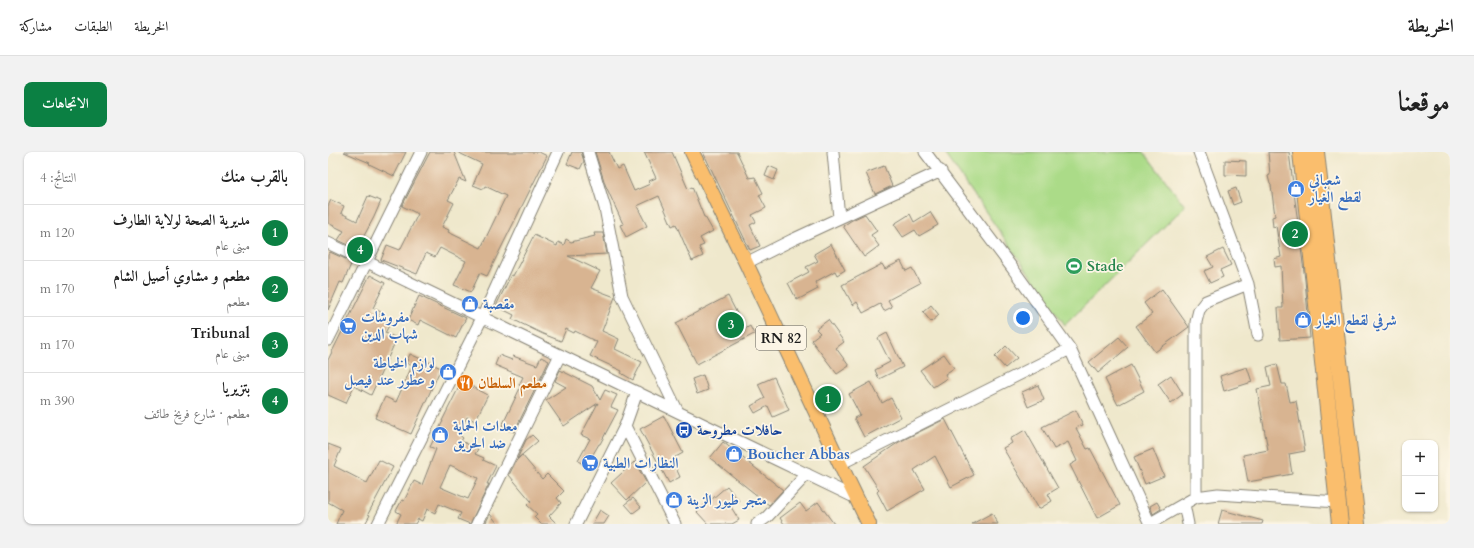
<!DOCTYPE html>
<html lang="ar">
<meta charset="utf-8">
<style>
:root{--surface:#fff;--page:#f2f2f2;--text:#222;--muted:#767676;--line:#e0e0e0;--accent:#0b8043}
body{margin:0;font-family:Cardo,Amiri,serif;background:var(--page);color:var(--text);direction:rtl}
.controls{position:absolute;right:12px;bottom:12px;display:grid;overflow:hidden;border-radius:8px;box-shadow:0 1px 3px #0004}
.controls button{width:36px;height:36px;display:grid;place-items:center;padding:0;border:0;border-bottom:1px solid var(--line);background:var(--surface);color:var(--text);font:20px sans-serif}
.you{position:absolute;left:695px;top:166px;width:14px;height:14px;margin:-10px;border:3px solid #fff;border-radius:50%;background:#1a73e8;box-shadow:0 0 0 6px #1a73e833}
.badge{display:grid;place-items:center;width:26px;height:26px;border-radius:50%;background:var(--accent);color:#fff;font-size:13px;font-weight:700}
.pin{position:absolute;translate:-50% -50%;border:2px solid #fff;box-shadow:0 1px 4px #0006}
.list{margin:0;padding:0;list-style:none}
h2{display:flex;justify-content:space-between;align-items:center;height:52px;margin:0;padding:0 16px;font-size:17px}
h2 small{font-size:13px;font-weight:400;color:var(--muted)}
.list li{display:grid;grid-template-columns:26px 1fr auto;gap:12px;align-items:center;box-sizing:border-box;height:56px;padding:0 16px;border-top:1px solid var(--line)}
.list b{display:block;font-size:15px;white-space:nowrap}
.list p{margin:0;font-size:13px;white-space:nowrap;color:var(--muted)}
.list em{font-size:13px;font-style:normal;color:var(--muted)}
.map{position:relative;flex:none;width:1122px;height:372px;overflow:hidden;direction:ltr;border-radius:8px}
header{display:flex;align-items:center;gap:24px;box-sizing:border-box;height:56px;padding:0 20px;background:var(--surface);border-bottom:1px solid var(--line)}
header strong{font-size:19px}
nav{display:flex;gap:22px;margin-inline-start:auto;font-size:14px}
.intro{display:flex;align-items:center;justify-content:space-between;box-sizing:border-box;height:96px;padding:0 24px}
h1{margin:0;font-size:28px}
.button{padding:10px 18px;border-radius:8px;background:var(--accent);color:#fff;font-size:14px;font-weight:700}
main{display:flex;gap:24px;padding:0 24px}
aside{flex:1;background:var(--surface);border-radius:8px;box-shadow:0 1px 3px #0004}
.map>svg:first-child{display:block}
</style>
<header>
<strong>الخريطة</strong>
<nav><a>الخريطة</a><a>الطبقات</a><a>مشاركة</a></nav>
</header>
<div class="intro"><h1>موقعنا</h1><a class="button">الاتجاهات</a></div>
<main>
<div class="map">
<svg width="1122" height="372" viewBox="0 0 1122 372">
<rect width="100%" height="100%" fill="#fcf5e5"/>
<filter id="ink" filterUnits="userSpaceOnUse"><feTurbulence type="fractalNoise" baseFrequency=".025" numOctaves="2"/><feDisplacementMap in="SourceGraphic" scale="8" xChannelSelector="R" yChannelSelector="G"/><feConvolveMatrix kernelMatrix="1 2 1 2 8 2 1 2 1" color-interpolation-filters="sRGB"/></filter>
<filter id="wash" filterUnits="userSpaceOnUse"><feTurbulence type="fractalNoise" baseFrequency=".012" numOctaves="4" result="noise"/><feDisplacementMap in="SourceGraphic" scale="16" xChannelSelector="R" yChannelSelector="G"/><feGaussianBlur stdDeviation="0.9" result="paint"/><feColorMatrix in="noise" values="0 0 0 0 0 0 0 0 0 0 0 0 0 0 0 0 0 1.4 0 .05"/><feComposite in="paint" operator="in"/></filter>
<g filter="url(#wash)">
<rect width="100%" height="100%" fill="#efe8cc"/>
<path fill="#abdb88" stroke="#647c52" d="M616,0H816L857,54L737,173Z"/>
<g id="blocks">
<path fill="#d8b491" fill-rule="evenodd" d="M16,0H78L66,24L41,12L42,11Z
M102,0H126L138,30L131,27L120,48L126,51L114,75L121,78L120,80L153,96L178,44L157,34L155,37L145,33L154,12L129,0H211L219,4L159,124L152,121L143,140L126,133L138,109L112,96L107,105L98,101L89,122L53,108L59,93L72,98L90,62L74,54Z
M244,0H253L256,9L252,17L239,12Z
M267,0H281L289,17L295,14L306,39L322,32L321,29L328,26L316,0H344L360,37L364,35L376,65H377L385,79L372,86L376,93L371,95L375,104L364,109L348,72L344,74L331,44L309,54L319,74L298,85L292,73L295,72L277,32Z
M375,0H409L421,26L427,25L435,41L431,43L438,56L424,63L428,70L422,73L432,94L422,98Z
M940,0H961L977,128L982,186L952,188L950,156H955L953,114L947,115L946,107L953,105L948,74L945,75L944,65L947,64L943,33L942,32L940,24L942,23Z
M897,8L918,9V24L897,23Z
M441,14L450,18L446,28L437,24Z
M556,14L564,34L547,42L538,21Z
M908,36L913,50L905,53L900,39Z
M40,44L53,49L46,65L29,97L10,88L16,79L0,71V54L3,48L16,54L13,61L29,69Z
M602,60L610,73L591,84L587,78L575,85L566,72L582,62L586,70Z
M537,62L549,79L543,83L551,94L536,105L515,74L524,68Z
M266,81H275L279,102L240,104L272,119L263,136L287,145L274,179L291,187L287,197L314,210L305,228L293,221L294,219L262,204L269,190L247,179L246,181L238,177L233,189L215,182L184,167L186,163L168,154L183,123L185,124L206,83L229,94L230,90L236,93L238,87L243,90L267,84Z
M503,92L517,118L509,123L507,119L487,130L490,137L469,148L460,131L481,120L478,115L490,109L486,102Z
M895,97L903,113L892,118L895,125L882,131L876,119L885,115L879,105Z
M2,100L24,110L15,131L12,130L0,158V103Z
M573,109L578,119L584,116L592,131L560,148L564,155L556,159L552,152L535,161L529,150L525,153L514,133L554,112L557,117Z
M42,123L57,131L45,156L53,160L51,164L63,170L57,181L69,186L43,243L26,234L18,251L0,243V208Z
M834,137L861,175L827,200L808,174L824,162L816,151Z
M91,144L138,166L128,186L92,168L90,173L80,168Z
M400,144L417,177L422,174L426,182L369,212L348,171Z
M603,153L611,163L603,170L595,160Z
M500,168L516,190L508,196L521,214L509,222L483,188L492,181L488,177Z
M559,181L575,215L551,227L547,218L562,210L550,186Z
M791,185L800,195L770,221L761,210Z
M678,194L689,206L677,216L667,205Z
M82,202L113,216L83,282L47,266L57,245L68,250L84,214L78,211Z
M616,202L626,216L617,222L619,226L605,235L592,218Z
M171,203L184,208L185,204L209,213L213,205L221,209L186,280L174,274L193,234L191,233L195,225L167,213Z
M949,212L954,232H958L962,250L968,249L977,299L961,302L964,322L920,330L915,303L940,298L929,237L943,234L939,215Z
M803,213L816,239L790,253L777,227Z
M919,215L924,230L896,239L892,224Z
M232,218L264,234L272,248L277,238L289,243L283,255L290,258L272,292H271L258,314L250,309L262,287L253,283L270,251L236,274L218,248L238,235L227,229Z
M375,223L380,238L369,242L364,227Z
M843,223L855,242L843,251L830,232Z
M446,225L461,258L445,265L440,254L427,261L423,254L437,246L430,232Z
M134,229L160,243L147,269L139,265L130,282L135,286L133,289L150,297L147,302L156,306L155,308L168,314L159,332H161L142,372L130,367L133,361L111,352L107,361L99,357L94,369L90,367L87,372H68L73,362L68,359L74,348L76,349L86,329L94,333L108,297L102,295L115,269H114ZM122,313L150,326L140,347L112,335Z
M543,230L554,251L563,246L573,265L536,285L526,266L532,263L521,242Z
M710,233L716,248L700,255L694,240Z
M748,258L755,273L748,276L759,297L762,296L792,353L769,366L742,313L749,309L740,290L726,297L714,275Z
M336,264L355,301L344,307L352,325L341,331L312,277Z
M617,267L646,323L623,335L607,304L586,318L597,337L559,359L549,340L551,338L536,314L571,290Z
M697,278L730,336L720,342L724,349L711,357L675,296L684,291L682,287Z
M204,283L210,289L189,307L198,288Z
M395,290L455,338L441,353L382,306Z
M0,292L13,297L6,314L39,331L51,308L65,315L40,362L42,363L37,372H8L14,358L0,350Z
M825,297L836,324L817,332L806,305Z
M194,303L214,327L219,322L236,339L229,346L233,351L221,364L229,372H213L206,365L209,362L199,353L203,349L181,323L188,309Z
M306,310L309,314L318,330L299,348L283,331Z
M399,334L411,349L403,355L411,368L404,372H380L369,360Z
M305,346L313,355L305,361L297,352Z
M490,350L506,372H456L452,366L472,351L478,359Z
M829,350L833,357L825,362L822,354Z
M272,358L281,364L276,372H264Z
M894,358L935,369L934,372H890Z
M664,361L670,372H644Z
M162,362L170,372H157Z"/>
</g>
</g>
<g filter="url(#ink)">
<use href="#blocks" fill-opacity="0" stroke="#868274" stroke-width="1"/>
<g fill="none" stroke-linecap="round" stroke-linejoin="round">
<g stroke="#868274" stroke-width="13">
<path id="minor" d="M260,0L277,56L294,144L350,260
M505,0L511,66
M597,0L685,117L742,197L822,372
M871,0L920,132L930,183
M0,91L528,346
M418,111L464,88L613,19
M0,188L93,0
M297,274L347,372
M512,312L742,197
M868,345V170L871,158L878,149L920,132
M856,352L860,372
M50,372L154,166L230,0
M149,372L232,203
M248,372L297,274L309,240
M429,372L439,365L479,322
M821,372L868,345L890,342L1010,350"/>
</g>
<g stroke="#868274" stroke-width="16">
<path id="major" d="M364,0L418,111L512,312L541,372"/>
</g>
<g stroke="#868274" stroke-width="18">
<path id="highway" d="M973,0L1012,372
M988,0L1029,372"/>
</g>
<use href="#minor" stroke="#fff" stroke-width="11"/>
<use href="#major" stroke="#fabe6d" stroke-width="14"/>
<use href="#highway" stroke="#fabe6d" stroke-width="16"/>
</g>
</g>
<defs>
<g id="shop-disc" transform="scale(0.9)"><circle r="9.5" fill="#3f7fe0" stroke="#fcf5e5"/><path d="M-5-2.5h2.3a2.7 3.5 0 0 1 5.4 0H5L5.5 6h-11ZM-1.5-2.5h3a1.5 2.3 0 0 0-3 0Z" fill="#fff"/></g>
<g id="stadium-disc" transform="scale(0.9)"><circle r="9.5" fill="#2e9e5b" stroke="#fcf5e5"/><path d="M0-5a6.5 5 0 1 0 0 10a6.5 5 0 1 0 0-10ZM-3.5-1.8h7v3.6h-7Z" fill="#fff"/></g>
<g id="supermarket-disc" transform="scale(0.9)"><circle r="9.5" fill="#3f7fe0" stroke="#fcf5e5"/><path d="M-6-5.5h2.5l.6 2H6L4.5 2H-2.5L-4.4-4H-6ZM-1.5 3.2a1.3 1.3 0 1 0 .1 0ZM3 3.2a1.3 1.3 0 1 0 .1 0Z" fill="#fff"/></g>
<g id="restaurant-disc" transform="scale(0.9)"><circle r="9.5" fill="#e8710a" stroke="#fcf5e5"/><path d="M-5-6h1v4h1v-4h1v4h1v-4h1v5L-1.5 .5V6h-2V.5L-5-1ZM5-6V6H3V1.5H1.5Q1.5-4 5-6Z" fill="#fff"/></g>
<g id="bus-disc" transform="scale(0.9)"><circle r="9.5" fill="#1a4fb4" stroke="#fcf5e5"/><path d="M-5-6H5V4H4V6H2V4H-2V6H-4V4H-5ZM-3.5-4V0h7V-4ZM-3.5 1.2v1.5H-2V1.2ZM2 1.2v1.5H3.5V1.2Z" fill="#fff"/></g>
</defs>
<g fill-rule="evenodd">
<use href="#shop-disc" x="968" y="37"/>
<use href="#stadium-disc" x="746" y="114"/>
<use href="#shop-disc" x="142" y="152"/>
<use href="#shop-disc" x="975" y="168"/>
<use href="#supermarket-disc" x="20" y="174"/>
<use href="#shop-disc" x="120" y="220"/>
<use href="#restaurant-disc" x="137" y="231"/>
<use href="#bus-disc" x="356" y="278"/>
<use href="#shop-disc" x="112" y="283"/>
<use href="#shop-disc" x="406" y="302"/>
<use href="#supermarket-disc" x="262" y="311"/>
<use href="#shop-disc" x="346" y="348"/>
</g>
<g text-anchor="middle" stroke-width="3.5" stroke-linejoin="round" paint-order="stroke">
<rect fill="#fcf5e5" stroke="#5f5d58" stroke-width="1" x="428" y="174" width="50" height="24" rx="3"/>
<g font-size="14" font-weight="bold" fill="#1c1c1c">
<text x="453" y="191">RN 82</text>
</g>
<g font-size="15" font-weight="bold" fill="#366cbe" stroke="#fcf5e5" text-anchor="start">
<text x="981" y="33">شعباني<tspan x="981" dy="17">لقطع الغيار</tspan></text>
<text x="155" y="157">مقصبة</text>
<text x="33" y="170">مفروشات<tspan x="33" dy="17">شهاب الدين</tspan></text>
<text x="988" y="173">شرفي لقطع الغيار</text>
<text x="107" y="216" text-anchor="end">لوازم الخياطة<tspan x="107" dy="17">و عطور عند فيصل</tspan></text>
<text x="125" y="279">معدات الحماية<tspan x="125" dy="17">ضد الحريق</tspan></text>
<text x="419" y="307">Boucher Abbas</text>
<text x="275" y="316">النظارات الطبية</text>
<text x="359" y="353">متجر طيور الزينة</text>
</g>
<g font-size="15" font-weight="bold" fill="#27864d" stroke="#fcf5e5" text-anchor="start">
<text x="759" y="119">Stade</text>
</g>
<g font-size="15" font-weight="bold" fill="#c56008" stroke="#fcf5e5" text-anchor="start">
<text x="150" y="236">مطعم السلطان</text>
</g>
<g font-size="15" font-weight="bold" fill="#164399" stroke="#fcf5e5" text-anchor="start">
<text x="369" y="283">حافلات مطروحة</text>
</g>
</g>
</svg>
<div class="controls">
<button>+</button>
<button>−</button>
</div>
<div class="you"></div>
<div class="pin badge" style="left:500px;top:247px">1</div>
<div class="pin badge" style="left:967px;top:82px">2</div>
<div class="pin badge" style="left:403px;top:173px">3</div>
<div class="pin badge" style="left:32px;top:98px">4</div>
</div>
<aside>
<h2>بالقرب منك<small>النتائج: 4</small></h2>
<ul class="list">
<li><span class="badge">1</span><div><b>مديرية الصحة لولاية الطارف</b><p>مبنى عام</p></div><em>120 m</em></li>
<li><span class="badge">2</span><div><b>مطعم و مشاوي أصيل الشام</b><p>مطعم</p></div><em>170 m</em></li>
<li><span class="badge">3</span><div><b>Tribunal</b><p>مبنى عام</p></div><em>170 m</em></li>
<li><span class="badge">4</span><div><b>بتزيريا</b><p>مطعم · شارع فريخ طائف</p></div><em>390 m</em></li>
</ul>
</aside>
</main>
